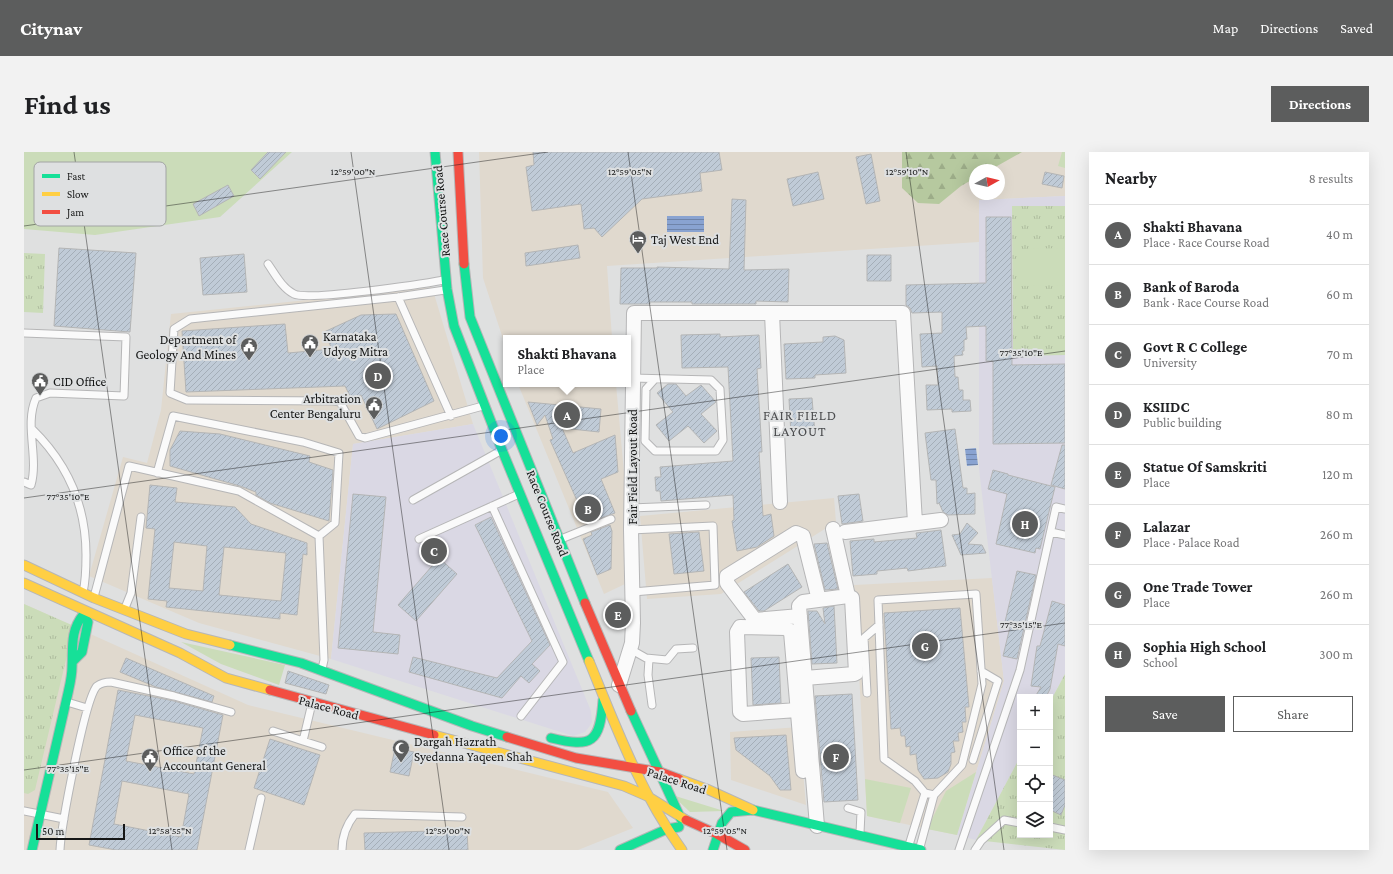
<!DOCTYPE html>
<meta charset="utf-8">
<style>
:root{--surface:#fff;--page:#f2f2f2;--text:#202124;--muted:#757577;--line:#e0e0e0;--accent:#5c5d5d}
body{margin:0;font-family:"Crimson Pro",serif;background:var(--page);color:var(--text)}
.controls{position:absolute;right:12px;bottom:12px;display:grid;overflow:hidden;border-radius:0px;box-shadow:0 4px 16px #0002}
.controls button{width:36px;height:36px;display:grid;place-items:center;padding:0;border:0;border-bottom:1px solid var(--line);background:var(--surface);color:var(--text);font:20px sans-serif}
.compass{position:absolute;left:945px;top:12px;width:36px;height:36px;border-radius:50%;background:var(--surface);box-shadow:0 4px 16px #0002;rotate:82deg}
.scale{position:absolute;left:12px;bottom:10px;width:89px;box-sizing:border-box;padding-left:4px;border:2px solid #161717;border-top:0;font-size:11px;line-height:14px;white-space:nowrap;color:#161717;-webkit-text-stroke:3px #dee0e1;paint-order:stroke}
.you{position:absolute;left:477px;top:284px;width:14px;height:14px;margin:-10px;border:3px solid #fff;border-radius:50%;background:#1a73e8;box-shadow:0 0 0 6px #1a73e833}
.badge{display:grid;place-items:center;width:26px;height:26px;border-radius:50%;background:var(--accent);color:#fff;font-size:13px;font-weight:700}
.pin{position:absolute;translate:-50% -50%;border:2px solid #fff;box-shadow:0 1px 4px #0006}
.popup{position:absolute;left:479px;top:183px;width:128px;height:52px;box-sizing:border-box;display:grid;place-content:center;border-radius:0px;background:var(--surface);filter:drop-shadow(0 1px 3px #0005);font-size:13px;white-space:nowrap;color:var(--muted)}
.popup b{font-size:15px;color:var(--text)}
.popup::after{content:'';position:absolute;left:50%;top:100%;margin-left:-8px;border:8px solid transparent;border-top-color:var(--surface)}
.list{margin:0;padding:0;list-style:none}
h2{display:flex;justify-content:space-between;align-items:center;height:52px;margin:0;padding:0 16px;font-size:17px}
h2 small{font-size:13px;font-weight:400;color:var(--muted)}
.list li{display:grid;grid-template-columns:26px 1fr auto;gap:12px;align-items:center;box-sizing:border-box;height:60px;padding:0 16px;border-top:1px solid var(--line)}
.list b{display:block;font-size:15px;white-space:nowrap}
.list p{margin:0;font-size:13px;white-space:nowrap;color:var(--muted)}
.list em{font-size:13px;font-style:normal;color:var(--muted)}
.actions{display:flex;gap:8px;padding:12px 16px}
.actions a{flex:1;padding:9px 0;border:1px solid var(--accent);border-radius:0px;text-align:center;font-size:14px;color:var(--accent)}
.actions .main{background:var(--accent);color:#fff}
.icon{flex:none;width:22px;height:22px;fill:none;stroke:currentColor;stroke-width:2;stroke-linecap:round;stroke-linejoin:round}
.map{position:relative;flex:none;width:1041px;height:698px;overflow:hidden;border-radius:0px}
header{display:flex;align-items:center;gap:24px;box-sizing:border-box;height:56px;padding:0 20px;background:var(--accent);color:#fff}
header strong{font-size:19px}
nav{display:flex;gap:22px;margin-inline-start:auto;font-size:14px}
.intro{display:flex;align-items:center;justify-content:space-between;box-sizing:border-box;height:96px;padding:0 24px}
h1{margin:0;font-size:28px}
.button{padding:10px 18px;border-radius:0px;background:var(--accent);color:#fff;font-size:14px;font-weight:700}
main{display:flex;gap:24px;padding:0 24px}
aside{flex:1;background:var(--surface);border-radius:0px;box-shadow:0 4px 16px #0002}
.map>svg:first-child{display:block}
</style>
<header>
<strong>Citynav</strong>
<nav><a>Map</a><a>Directions</a><a>Saved</a></nav>
</header>
<div class="intro"><h1>Find us</h1><a class="button">Directions</a></div>
<main>
<div class="map">
<svg width="1041" height="698" viewBox="0 0 1041 698">
<defs>
<pattern id="grass-tufts" width="24" height="20" patternUnits="userSpaceOnUse"><rect width="24" height="20" fill="#cbdcb9"/><path d="M3 7l-1-3M5 7V3M7 7l1-3M15 17l-1-3M17 17v-4M19 17l1-3" fill="none" stroke="#aebc9e"/></pattern>
<pattern id="forest-firs" width="22" height="20" patternUnits="userSpaceOnUse"><rect width="22" height="20" fill="#b6c99f"/><path d="M5 1l3.5 6h-7zM16 11l3.5 6h-7z" fill="#9cac88"/></pattern>
<pattern id="water-rules" width="6" height="5" patternUnits="userSpaceOnUse"><rect width="6" height="5" fill="#89a3d1"/><path d="M0 2.5h6" fill="none" stroke="#6f84a9"/></pattern>
<pattern id="building-hatch" width="6" height="6" patternUnits="userSpaceOnUse"><rect width="6" height="6" fill="#c0cbd7"/><path d="M-1 1l2-2M0 6l6-6M5 7l2-2" fill="none" stroke="#a4aeb8"/></pattern>
</defs>
<rect width="100%" height="100%" fill="#dfe0e0"/>
<path fill="#e0d9ce" fill-rule="evenodd" d="M455,0H1041V44L955,48V90L583,114L588,186H482V196L459,126ZM951,18H975V42H951Z
M408,135L449,272L329,292L307,507L175,471L65,424L99,305L123,311L137,258L147,162Z
M494,232H592L601,332V432L580,442Z
M810,346L812,370L697,442L623,447L616,364Z
M968,426L980,529L933,683L843,664L830,433Z
M0,452L224,553L584,640L609,676L554,698H0Z
M775,575L782,653L707,628L706,580Z"/>
<path fill="#dad8e4" d="M1041,44V522L1026,550V545H996V605L952,688L933,683L980,529L955,317V48Z
M449,272L567,559L568,570L565,575L561,580L549,584L307,507L329,292Z"/>
<path fill="url(#grass-tufts)" d="M988,54H1041V203L989,204Z
M0,101L21,102L19,161L0,160Z
M0,452L50,474L11,638L4,642L0,641Z
M1041,522V698L952,688L996,605V683H1026V550Z"/>
<path fill="url(#forest-firs)" d="M878,0H998L966,18H951V26L937,34L915,52L894,51L878,36Z"/>
<path fill="#cbdcb9" d="M0,0H268L196,65L71,83L0,77Z
M1038,0H1041V16L1034,14Z
M1041,96V133L997,134V97Z
M157,490L261,513L255,533L197,512Z
M952,620L933,683L903,677L922,639Z
M841,627L887,636L876,671L843,664Z
M648,643L700,659L666,660Z"/>
<path fill="url(#water-rules)" d="M643,64H680V80H643Z
M952,296L954,313L943,314L941,297Z"/>
<path fill="url(#building-hatch)" stroke="#b4b5b5" fill-rule="evenodd" d="M244,0H262L236,27L227,18Z
M509,0H695L698,18L676,21L678,39L618,47L578,85L570,76L560,77L557,52L508,59L502,15L510,13Z
M847,2L856,49L842,52L832,5Z
M794,20L800,47L769,54L763,27Z
M1021,20L1040,24L1038,36L1018,32Z
M204,33L210,44L175,64L169,52Z
M708,47L722,48L720,118L765,117L764,150L732,149V152H668V150H626V152H596L597,116H633V115L705,117Z
M962,65H987L988,213L1041,212V291L969,292V209H962V174L942,175L943,187L940,188V199H938L939,203L930,204L931,225H934L935,238H939V248H946L947,259L928,260V257L903,258L902,233H914L913,214L898,215L896,182L918,181V160L888,161L886,156L882,153V133L962,131Z
M554,93L556,106L502,114L501,101Z
M35,96L112,101L106,180L30,174Z
M220,102L223,140L179,143L176,106Z
M843,103H867V129H843Z
M372,162L410,249L353,277L337,243L327,246L321,234L162,240L158,179L261,172L264,201L308,197L300,180L337,163Z
M696,182V185L735,183L737,216L733,217L738,300H735L739,364L747,362L750,384L733,395L713,399L708,369L710,368L709,343L637,349L636,339H632L631,325H637L636,315L709,309L704,215L658,216L657,183Z
M811,184L820,188L822,221L791,223V226L762,227L760,192L799,190V185Z
M644,232H652L662,244L677,233L692,250L677,262L693,279L680,291L664,274L645,289L632,273L649,260L633,241Z
M788,246L791,282L767,283L765,247Z
M504,250L577,257L575,280L538,276L549,301L591,283L594,320L577,327L591,361L563,371L526,288L529,287L521,263L513,273Z
M931,277L939,336H943V342L951,341V362L924,363L919,360L915,351L913,352L912,328H907L901,281Z
M156,279L196,282L286,304L285,310L309,318L305,369L246,351L232,343V340L216,334L146,314V298Z
M1038,293H1041V337L1027,333Z
M969,318L984,322V323L1031,335L1016,397L1012,396L1011,401L972,392L983,342L964,337Z
M126,333L153,336L151,350L211,355L227,372L283,391V403L279,402L273,463L256,461V467L142,455L143,449L124,447L131,377L122,376ZM150,390L183,394L179,439L145,436ZM200,395L262,401L257,449L195,443Z
M329,342L362,345L349,480L376,483L374,502L314,496Z
M835,342L839,369L818,372L814,344Z
M467,365L526,493L508,512L516,519L505,531L497,524L478,546L385,520L389,505L473,526L508,489L451,373Z
M943,371L954,381L944,392L958,393L962,401L937,403L928,383L936,382Z
M586,373L588,379L587,417L573,423L559,387L568,383L567,380Z
M917,378L922,414L884,419L883,416L853,419V422L829,424L826,389L850,387V390L893,386L892,381Z
M675,380L680,419L650,422L645,382Z
M803,391L814,437L801,438L790,392Z
M415,406L433,422L392,469L374,453Z
M764,412L778,435L740,459H735L720,440Z
M993,419L1012,423L993,507L979,504L986,475L980,474Z
M1028,449L1041,453V494L1034,492L1026,537L1022,545H1011L1017,535L1007,534L1013,494H1016Z
M810,454L813,511L788,512L784,459H793L801,472L799,456Z
M936,456L945,555H941L942,570H938L939,580L934,581L935,589H929L931,600L927,601V612L924,620L914,626L900,627L894,618L892,602L886,603V594L882,595L881,584H877L876,576L867,577L860,461Z
M755,505L757,551L729,553L727,506Z
M102,506L190,544L188,550L132,535L96,520Z
M264,519L305,533L302,542L261,531Z
M94,538L150,549L199,563L173,698H92L65,693ZM111,563L179,576L170,622L102,609ZM98,629L165,642L157,685L90,672Z
M828,542L834,648L800,650L791,544Z
M762,583L767,638H756L746,624L712,598L710,586Z
M246,587L296,603L280,653L230,636Z
M371,596L390,600L385,624L366,620Z
M1026,622L1041,628V653L1037,663L1026,658Z
M443,678L444,698H341L340,681Z"/>
<g fill="none" stroke-linecap="round" stroke-linejoin="round">
<g stroke="#b6b6b7" stroke-width="9">
<path id="lane" d="M244,112C251,122 258,136 270,142C284,149 399,132 420,128
M421,138L374,145L166,167L150,177L146,241L163,248L309,249L316,250L335,284L341,286L459,254
M374,145L427,264
M0,181L102,185L100,244L26,241L12,246C0,273 15,305 7,333L0,330
M608,226L687,228L696,237L699,288L692,299H631L621,289L622,237L631,227
M8,277C43,311 62,354 62,403C62,416 62,428 59,440
M133,321L149,264L279,290L315,301L311,371L295,384
M389,348L478,298
M468,354L539,510L497,564
M607,356L682,353
M607,378L689,374L691,433L609,440
M1027,380L1041,383
M395,387L495,342
M537,387L587,367
M70,445L105,314L215,339L295,384L300,508L298,517
M101,456L107,441L117,365
M606,497L622,506L643,508L652,497L669,496
M625,507L624,523L628,553
M843,541L840,486L855,473
M43,550L63,556
M249,579L279,589L288,551
M279,589L298,595
M949,608L974,529L957,519
M824,656L837,660L836,681
M0,659L40,667
M1026,675L1041,678
M885,693L901,641
M896,695L910,643L938,613L958,532L952,442L854,448L860,607L891,629L901,641L910,643
M36,698C37,675 61,546 73,534C77,531 82,530 87,530L150,544L207,560
M225,698L237,646
M318,698C318,685 323,672 331,662L438,665
M935,698L996,518L1032,355L1041,357
M951,698L957,689L980,668L996,671"/>
</g>
<g stroke="#b6b6b7" stroke-width="16">
<path id="street" d="M748,161L756,350
M809,377L824,444
M821,380L917,368
M776,464L731,468L703,431V424L772,381L779,384L795,448
M781,526L830,522L832,521L828,446L824,444L779,450L775,454L793,674
M595,533L608,491L609,471L607,378L610,161H879L891,371
M773,558L719,562L716,560L713,480L716,475L762,476L767,480L779,619"/>
</g>
<g stroke="#b6b6b7" stroke-width="11">
<path id="fast" d="M411,0L423,137L430,174L478,298L565,509
M440,112L446,165L561,451
M206,493L277,511L448,574L483,585
M607,559L657,667
M527,586C568,596 576,591 579,548
M8,698L44,541C46,532 48,524 48,515C49,496 46,479 59,463L64,470L58,500L49,509
M596,698L643,677L655,675
M689,698L698,671L707,660L729,658L897,698"/>
</g>
<g stroke="#b6b6b7" stroke-width="11">
<path id="slow" d="M0,413L70,446L162,482L206,493
M0,431L156,501L202,526L246,538
M565,509C592,575 616,640 658,698
M410,583L600,634L623,644L662,668
M655,627L685,638L729,658"/>
</g>
<g stroke="#b6b6b7" stroke-width="11">
<path id="jam" d="M434,0L440,112
M561,451L607,559
M246,538L410,583
M483,585L552,606L636,620L655,627
M662,668L693,682L721,698"/>
</g>
<use href="#lane" stroke="#fafafa" stroke-width="7"/>
<use href="#street" stroke="#fafafa" stroke-width="14"/>
<use href="#fast" stroke="#16e098" stroke-width="9"/>
<use href="#slow" stroke="#ffcf43" stroke-width="9"/>
<use href="#jam" stroke="#f24e42" stroke-width="9"/>
</g>
<path fill="none" stroke="#161717" stroke-width="1" stroke-opacity="0.45" d="M50,0L148,698M327,0L425,698M604,0L703,698M882,0L980,698M0,74L524,0M0,346L1041,199M0,618L1041,471"/>
<defs>
<g id="hotel-pin" transform="scale(0.9)"><path d="M0 17L-7.5 6A9.5 9.5 0 1 1 7.5 6Z" fill="#5c5d5d" stroke="#dee0e1"/><path d="M-6-4.5h1.5V1H6V5H4.5V3h-9V5H-6ZM-4 0a1.8 1.8 0 1 1 3.6 0ZM.5 0V-2.5h3Q6-2.5 6 0Z" fill="#fff"/></g>
<g id="civic-pin" transform="scale(0.9)"><path d="M0 17L-7.5 6A9.5 9.5 0 1 1 7.5 6Z" fill="#5c5d5d" stroke="#dee0e1"/><path d="M-.6-6.5H3V-4.5H.6V-3L4-1V1h2V6H-6V1h2V-1L-.6-3ZM-1.2 2.5V6h2.4V2.5Z" fill="#fff"/></g>
<g id="mosque-pin" transform="scale(0.9)"><path d="M0 17L-7.5 6A9.5 9.5 0 1 1 7.5 6Z" fill="#5c5d5d" stroke="#dee0e1"/><path d="M3.5-4.9A6 6 0 1 0 3.5 4.9A5 5 0 1 1 3.5-4.9Z" fill="#fff"/></g>
</defs>
<g fill-rule="evenodd">
<use href="#hotel-pin" x="614" y="87"/>
<use href="#civic-pin" x="286" y="191"/>
<use href="#civic-pin" x="225" y="194"/>
<use href="#civic-pin" x="16" y="229"/>
<use href="#civic-pin" x="350" y="253"/>
<use href="#mosque-pin" x="377" y="596"/>
<use href="#civic-pin" x="126" y="605"/>
</g>
<g text-anchor="middle" stroke-width="4" stroke-linejoin="round" paint-order="stroke">
<g font-size="13" fill="#161717" stroke="#dee0e1">
<text transform="translate(417 59) rotate(-95)" y="5">Race Course Road</text>
<text transform="translate(608 315) rotate(-90)" y="5">Fair Field Layout Road</text>
<text transform="translate(524 361) rotate(68)" y="5">Race Course Road</text>
<text transform="translate(305 555) rotate(15)" y="5">Palace Road</text>
<text transform="translate(653 628) rotate(18)" y="5">Palace Road</text>
</g>
<g font-size="13" fill="#161717" stroke="#dee0e1" text-anchor="start">
<text x="627" y="92">Taj West End</text>
<text x="299" y="189">Karnataka<tspan x="299" dy="15">Udyog Mitra</tspan></text>
<text x="212" y="192" text-anchor="end">Department of<tspan x="212" dy="15">Geology And Mines</tspan></text>
<text x="29" y="234">CID Office</text>
<text x="337" y="251" text-anchor="end">Arbitration<tspan x="337" dy="15">Center Bengaluru</tspan></text>
<text x="390" y="594">Dargah Hazrath<tspan x="390" dy="15">Syedanna Yaqeen Shah</tspan></text>
<text x="139" y="603">Office of the<tspan x="139" dy="15">Accountant General</tspan></text>
</g>
<g font-size="14" letter-spacing="1" fill="#4c4d4f" stroke="#dee0e1">
<text x="776" y="268">FAIR FIELD<tspan x="776" dy="16">LAYOUT</tspan></text>
</g>
</g>
<rect x="10" y="10" width="132" height="64" rx="6" fill="#dee0e1" stroke="#a2a4a4" stroke-width="1"/>
<rect x="18" y="22" width="18" height="4" fill="#16e098"/>
<rect x="18" y="40" width="18" height="4" fill="#ffcf43"/>
<rect x="18" y="58" width="18" height="4" fill="#f24e42"/>
<g font-size="11" fill="#161717">
<text x="43" y="28">Fast</text>
<text x="43" y="46">Slow</text>
<text x="43" y="64">Jam</text>
</g>
<g font-size="10" text-anchor="middle" fill="#161717" stroke="#dee0e1" stroke-width="4" stroke-linejoin="round" paint-order="stroke">
<text x="329" y="23">12°59'00"N</text>
<text x="606" y="23">12°59'05"N</text>
<text x="883" y="23">12°59'10"N</text>
<text x="997" y="204">77°35'10"E</text>
<text x="44" y="348">77°35'10"E</text>
<text x="997" y="476">77°35'15"E</text>
<text x="44" y="620">77°35'15"E</text>
<text x="146" y="682">12°58'55"N</text>
<text x="424" y="682">12°59'00"N</text>
<text x="701" y="682">12°59'05"N</text>
</g>
</svg>
<div class="controls">
<button>+</button>
<button>−</button>
<button><svg class="icon" aria-label="locate" viewBox="0 0 24 24"><circle cx="12" cy="12" r="6"/><path d="M12 2v4M12 18v4M2 12h4M18 12h4"/></svg></button>
<button><svg class="icon" aria-label="layers" viewBox="0 0 24 24"><path d="M12 4l9 5-9 5-9-5zM3 14l9 5 9-5"/></svg></button>
</div>
<svg class="compass" viewBox="-18 -18 36 36"><path d="M0-13l5 13h-10z" fill="#e53935"/><path d="M0 13l5-13h-10z" fill="#757577"/></svg>
<div class="scale">50 m</div>
<div class="you"></div>
<div class="pin badge" style="left:543px;top:263px">A</div>
<div class="popup"><b>Shakti Bhavana</b>Place</div>
<div class="pin badge" style="left:564px;top:357px">B</div>
<div class="pin badge" style="left:410px;top:399px">C</div>
<div class="pin badge" style="left:354px;top:224px">D</div>
<div class="pin badge" style="left:594px;top:463px">E</div>
<div class="pin badge" style="left:812px;top:605px">F</div>
<div class="pin badge" style="left:901px;top:494px">G</div>
<div class="pin badge" style="left:1001px;top:372px">H</div>
</div>
<aside>
<h2>Nearby<small>8 results</small></h2>
<ul class="list">
<li><span class="badge">A</span><div><b>Shakti Bhavana</b><p>Place · Race Course Road</p></div><em>40 m</em></li>
<li><span class="badge">B</span><div><b>Bank of Baroda</b><p>Bank · Race Course Road</p></div><em>60 m</em></li>
<li><span class="badge">C</span><div><b>Govt R C College</b><p>University</p></div><em>70 m</em></li>
<li><span class="badge">D</span><div><b>KSIIDC</b><p>Public building</p></div><em>80 m</em></li>
<li><span class="badge">E</span><div><b>Statue Of Samskriti</b><p>Place</p></div><em>120 m</em></li>
<li><span class="badge">F</span><div><b>Lalazar</b><p>Place · Palace Road</p></div><em>260 m</em></li>
<li><span class="badge">G</span><div><b>One Trade Tower</b><p>Place</p></div><em>260 m</em></li>
<li><span class="badge">H</span><div><b>Sophia High School</b><p>School</p></div><em>300 m</em></li>
</ul>
<div class="actions"><a class="main">Save</a><a>Share</a></div>
</aside>
</main>
